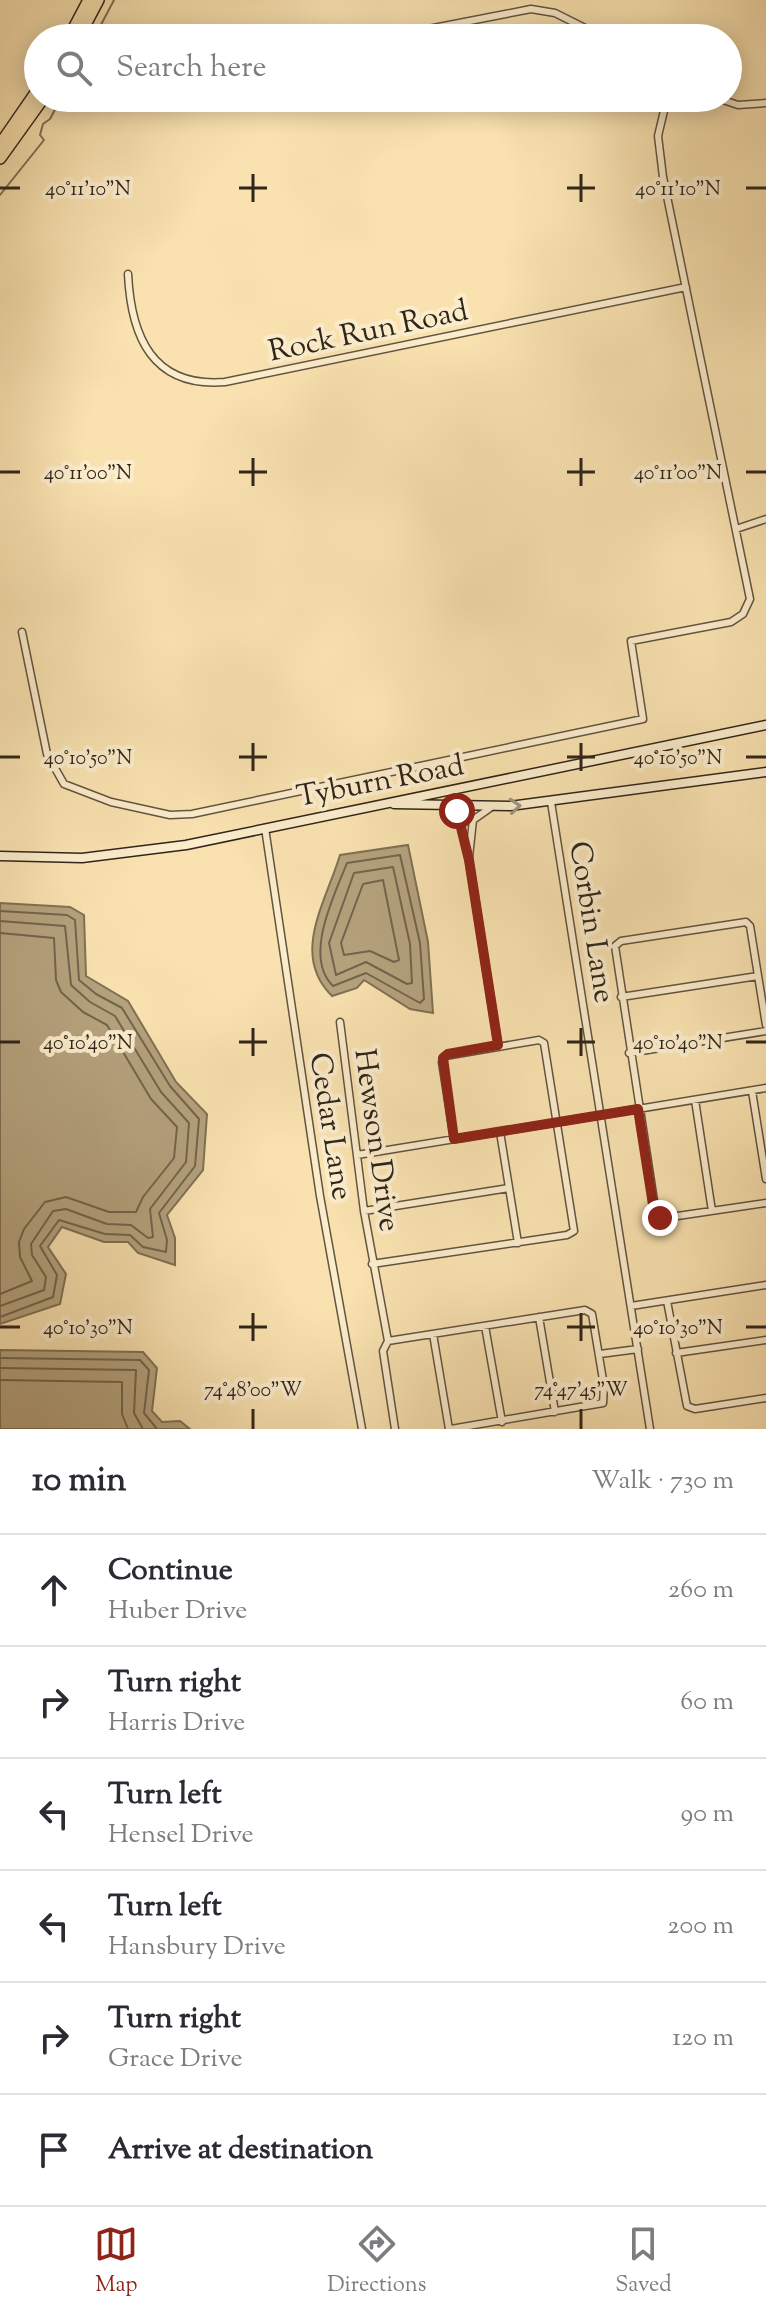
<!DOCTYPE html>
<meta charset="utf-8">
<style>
:root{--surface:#fff;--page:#f2f2f3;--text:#2b2b33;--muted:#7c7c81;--line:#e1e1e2;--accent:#8f2418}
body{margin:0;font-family:"Sorts Mill Goudy",serif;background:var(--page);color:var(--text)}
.stop{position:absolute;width:24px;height:24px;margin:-18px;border:6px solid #8f2418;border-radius:50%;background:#fff}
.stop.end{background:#8f2418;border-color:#fff;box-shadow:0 2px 8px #0008}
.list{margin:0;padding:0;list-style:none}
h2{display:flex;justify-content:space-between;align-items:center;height:104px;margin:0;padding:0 32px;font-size:34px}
h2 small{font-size:26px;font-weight:400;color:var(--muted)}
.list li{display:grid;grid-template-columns:52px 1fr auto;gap:24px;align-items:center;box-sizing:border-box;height:112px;padding:0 32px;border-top:2px solid var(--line)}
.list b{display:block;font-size:30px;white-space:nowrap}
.list p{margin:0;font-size:26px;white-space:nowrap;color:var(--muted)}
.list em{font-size:26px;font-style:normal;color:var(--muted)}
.icon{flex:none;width:44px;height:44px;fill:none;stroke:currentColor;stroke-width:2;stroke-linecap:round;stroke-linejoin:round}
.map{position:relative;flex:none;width:766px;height:1429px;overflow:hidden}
.search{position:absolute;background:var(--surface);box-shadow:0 4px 20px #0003;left:24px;right:24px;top:24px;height:88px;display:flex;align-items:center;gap:20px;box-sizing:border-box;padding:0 28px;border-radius:44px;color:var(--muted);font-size:30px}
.sheet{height:776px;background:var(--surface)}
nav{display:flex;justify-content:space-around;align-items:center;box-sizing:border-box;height:112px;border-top:2px solid var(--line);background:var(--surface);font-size:22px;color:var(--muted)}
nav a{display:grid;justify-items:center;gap:4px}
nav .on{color:var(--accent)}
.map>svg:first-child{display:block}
</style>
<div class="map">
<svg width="766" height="1429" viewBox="0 0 766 1429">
<rect width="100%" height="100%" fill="#f9e2b0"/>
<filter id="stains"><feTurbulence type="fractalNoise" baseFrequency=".0025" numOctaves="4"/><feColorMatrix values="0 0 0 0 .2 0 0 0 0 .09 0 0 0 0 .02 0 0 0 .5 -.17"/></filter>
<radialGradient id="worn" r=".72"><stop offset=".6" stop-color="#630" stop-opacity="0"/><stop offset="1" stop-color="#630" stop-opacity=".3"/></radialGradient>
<path fill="#b4a27d" stroke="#7f7055" stroke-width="2" d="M408,845L428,942L433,1013L410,1009L364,980L357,988L332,996C290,955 326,902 340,855Z
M0,903L70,907L84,915L86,976L128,1001L176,1082L207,1114L203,1170L167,1215L175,1238V1265L138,1253L128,1242H104L62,1227L48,1247L66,1274L60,1304L0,1324Z
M0,1350L143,1352L157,1368L152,1411L162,1422L180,1421L190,1429H0Z"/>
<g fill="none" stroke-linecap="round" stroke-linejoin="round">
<path stroke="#72644c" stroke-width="2" d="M400,855L420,943L424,999L420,1003L366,973L333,986C303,957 334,896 347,863Z
M393,867L410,944L412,983L407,984L366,962L336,975L329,943L354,873Z
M383,880L399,960L394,962L370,951L344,955L341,943L363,884Z
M0,911L67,915L75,920L79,980L96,994L122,1008L170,1086L199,1119L195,1166L159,1213L167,1240L166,1252L143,1247L130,1235L105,1234L59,1220L40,1246L57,1275L53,1297L0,1317
M0,921L65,926L71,985L90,1002L115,1016L161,1092L189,1123L186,1162L150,1209L153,1237L148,1238L131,1225L107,1224L66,1209L53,1211L31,1244L32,1255L46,1277L44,1290L0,1306
M0,933L54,938L56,980L61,992L83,1012L107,1025L151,1099L177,1127L174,1158L143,1197L136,1212H109L66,1197L45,1202L24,1229L19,1242L20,1257L32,1281L0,1294
M0,1358L140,1360L149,1370L144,1413L157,1429
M0,1368L136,1370L134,1413L143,1429
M0,1380L122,1382V1414L128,1429"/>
<path stroke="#7f7055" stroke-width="2" d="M94,38L114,0
M0,195L44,140L40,135L43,124L50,119L61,98"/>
<g stroke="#625440" stroke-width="9">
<path id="minor" d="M382,38L531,9L555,13L605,38
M717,98L738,105L766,103
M128,274C131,336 152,388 225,382L686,287
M736,529L766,519
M22,632L47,754L64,784L111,802L170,815L192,814L643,719L631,641L731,622L743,614L750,599L663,177L658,136L667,98
M551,802L650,1429
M449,806L457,811L469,860L498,1045
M265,828L320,1196L362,1429
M469,857L473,820L490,808
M621,997L758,976
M340,1022L364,1211L388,1341L383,1351L395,1429
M766,1025L750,926L746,922L621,941L615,946L656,1214L664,1218L766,1203
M629,1053L766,1031
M752,1091L766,1179
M695,1100L712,1211
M500,1132L518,1243
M357,1155L766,1088
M364,1211L509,1188
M372,1264L567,1235L574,1231L544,1043L539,1040L445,1056L442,1062L454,1139
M667,1301L687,1406L695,1409L766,1398
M631,1306L766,1285
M539,1317L555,1412
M485,1326L502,1422
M433,1334L449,1429
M388,1341L585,1310L592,1314L604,1386L603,1403L451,1429
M676,1353L766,1340
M600,1354L638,1349"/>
</g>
<g stroke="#2f251a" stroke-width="11">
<path id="secondary" d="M394,804L510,806L766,772
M0,856L82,858L186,845L766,725"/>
</g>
<g stroke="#2f251a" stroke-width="14">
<path id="motorway" d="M69,38L89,0
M78,38L98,0
M0,145L38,90
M0,158L43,98"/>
</g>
<use href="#minor" stroke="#fbeccc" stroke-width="6"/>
<use href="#secondary" stroke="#fbeccc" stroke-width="8"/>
<use href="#motorway" stroke="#f9e2b0" stroke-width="11"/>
</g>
<defs><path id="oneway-chevron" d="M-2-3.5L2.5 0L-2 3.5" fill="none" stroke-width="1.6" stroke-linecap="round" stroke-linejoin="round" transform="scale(2)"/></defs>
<use stroke="#9f927c" href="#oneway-chevron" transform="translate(515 806) rotate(-5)"/>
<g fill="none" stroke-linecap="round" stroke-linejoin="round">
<path stroke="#8f2418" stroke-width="10" d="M457,811L469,860L498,1045L448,1054L443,1058L454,1139L638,1109L654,1211L660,1218"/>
</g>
<path fill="none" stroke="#2f251a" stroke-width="3" d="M253,174V202M581,174V202M0,188H20M239,188H267M567,188H595M746,188H766M253,458V486M581,458V486M0,472H20M239,472H267M567,472H595M746,472H766M253,743V771M581,743V771M0,757H20M239,757H267M567,757H595M746,757H766M253,1028V1056M581,1028V1056M0,1042H20M239,1042H267M567,1042H595M746,1042H766M253,1313V1341M581,1313V1341M0,1327H20M239,1327H267M567,1327H595M746,1327H766M253,1409V1429M581,1409V1429"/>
<g text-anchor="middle" stroke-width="8" stroke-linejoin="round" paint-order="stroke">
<g font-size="30" fill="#2f251a" stroke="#fbeccc">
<text transform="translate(368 330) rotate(-12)" y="10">Rock Run Road</text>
<text transform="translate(380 780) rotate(-11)" y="10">Tyburn Road</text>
<text transform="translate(593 922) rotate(81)" y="10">Corbin Lane</text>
<text transform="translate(332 1126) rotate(81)" y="10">Cedar Lane</text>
<text transform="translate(378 1140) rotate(82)" y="10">Hewson Drive</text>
</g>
</g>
<g font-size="20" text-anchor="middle" fill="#2f251a" stroke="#fbeccc" stroke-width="8" stroke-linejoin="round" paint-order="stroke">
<text x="88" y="195">40°11'10"N</text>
<text x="678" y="195">40°11'10"N</text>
<text x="88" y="479">40°11'00"N</text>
<text x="678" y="479">40°11'00"N</text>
<text x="88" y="764">40°10'50"N</text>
<text x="678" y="764">40°10'50"N</text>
<text x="88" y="1049">40°10'40"N</text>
<text x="678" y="1049">40°10'40"N</text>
<text x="88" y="1334">40°10'30"N</text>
<text x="678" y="1334">40°10'30"N</text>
<text x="253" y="1396">74°48'00"W</text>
<text x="581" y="1396">74°47'45"W</text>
</g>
<rect width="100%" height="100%" filter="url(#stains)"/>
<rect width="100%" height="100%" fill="url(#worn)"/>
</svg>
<div class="stop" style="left:457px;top:811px"></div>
<div class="stop end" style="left:660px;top:1218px"></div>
<div class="search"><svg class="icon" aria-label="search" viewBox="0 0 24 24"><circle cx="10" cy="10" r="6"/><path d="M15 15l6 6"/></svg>Search here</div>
</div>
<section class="sheet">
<h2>10 min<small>Walk · 730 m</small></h2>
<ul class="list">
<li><svg class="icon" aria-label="ahead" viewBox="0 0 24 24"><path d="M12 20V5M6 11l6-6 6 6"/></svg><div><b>Continue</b><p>Huber Drive</p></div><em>260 m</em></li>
<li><svg class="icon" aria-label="right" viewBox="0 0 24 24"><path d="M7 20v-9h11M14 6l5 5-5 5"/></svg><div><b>Turn right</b><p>Harris Drive</p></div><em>60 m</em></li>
<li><svg class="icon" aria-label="left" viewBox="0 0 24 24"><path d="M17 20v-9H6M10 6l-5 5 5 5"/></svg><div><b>Turn left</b><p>Hensel Drive</p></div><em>90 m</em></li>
<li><svg class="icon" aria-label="left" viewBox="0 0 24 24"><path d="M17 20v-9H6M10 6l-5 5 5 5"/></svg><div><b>Turn left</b><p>Hansbury Drive</p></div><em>200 m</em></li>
<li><svg class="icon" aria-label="right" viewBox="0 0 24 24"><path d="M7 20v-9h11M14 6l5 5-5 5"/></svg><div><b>Turn right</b><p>Grace Drive</p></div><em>120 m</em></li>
<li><svg class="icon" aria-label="arrive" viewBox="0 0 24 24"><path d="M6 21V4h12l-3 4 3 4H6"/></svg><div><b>Arrive at destination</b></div></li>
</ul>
</section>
<nav>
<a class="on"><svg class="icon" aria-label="map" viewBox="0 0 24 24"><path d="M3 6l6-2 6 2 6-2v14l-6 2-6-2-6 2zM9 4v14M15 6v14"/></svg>Map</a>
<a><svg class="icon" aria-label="directions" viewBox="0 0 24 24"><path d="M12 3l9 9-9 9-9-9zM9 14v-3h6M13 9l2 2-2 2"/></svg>Directions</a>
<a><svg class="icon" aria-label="saved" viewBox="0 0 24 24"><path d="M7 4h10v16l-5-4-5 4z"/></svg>Saved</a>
</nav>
